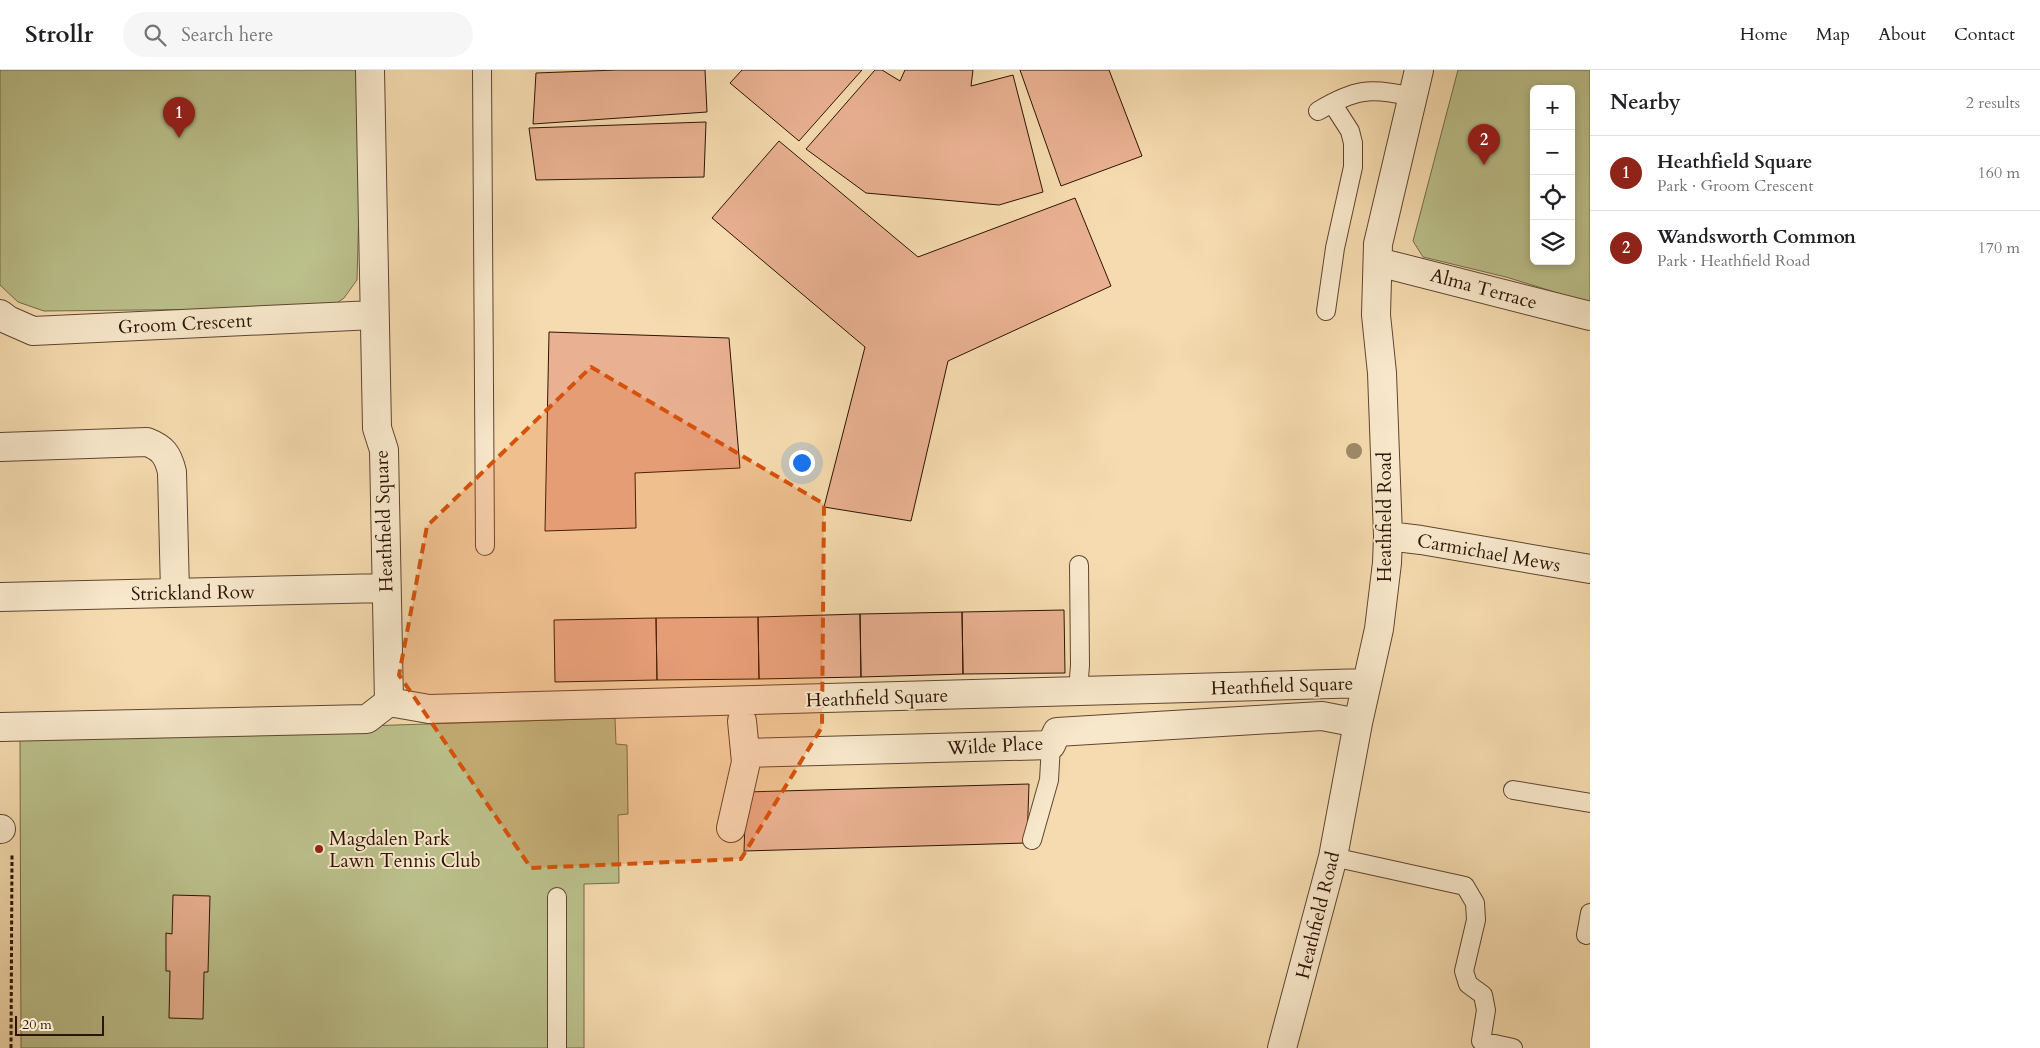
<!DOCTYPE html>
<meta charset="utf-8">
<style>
:root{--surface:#fff;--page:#f6f6f6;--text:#202124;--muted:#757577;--line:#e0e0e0;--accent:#8f2418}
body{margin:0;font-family:Cardo,serif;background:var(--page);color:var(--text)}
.controls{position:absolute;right:15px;top:15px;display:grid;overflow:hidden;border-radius:8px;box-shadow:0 2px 8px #0003}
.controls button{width:45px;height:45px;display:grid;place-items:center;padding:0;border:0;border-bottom:1px solid var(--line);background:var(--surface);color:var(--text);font:25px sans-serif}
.scale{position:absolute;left:15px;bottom:12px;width:89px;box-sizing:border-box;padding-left:5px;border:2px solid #2d1305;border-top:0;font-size:14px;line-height:18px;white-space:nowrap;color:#2d1305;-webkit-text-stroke:4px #f8e8cb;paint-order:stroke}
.you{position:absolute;left:801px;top:392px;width:18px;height:18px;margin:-12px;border:4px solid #fff;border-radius:50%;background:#1a73e8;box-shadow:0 0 0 8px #1a73e833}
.badge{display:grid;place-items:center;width:32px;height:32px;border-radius:50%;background:var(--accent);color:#fff;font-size:16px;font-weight:700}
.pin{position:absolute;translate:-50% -41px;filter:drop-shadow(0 1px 2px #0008)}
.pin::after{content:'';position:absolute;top:26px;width:18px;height:15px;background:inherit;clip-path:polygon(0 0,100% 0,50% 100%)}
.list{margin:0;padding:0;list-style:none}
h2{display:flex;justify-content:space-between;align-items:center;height:65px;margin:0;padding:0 20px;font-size:21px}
h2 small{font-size:16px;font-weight:400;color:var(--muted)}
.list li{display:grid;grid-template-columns:32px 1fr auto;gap:15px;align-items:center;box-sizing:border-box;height:75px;padding:0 20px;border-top:1px solid var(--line)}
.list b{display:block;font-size:19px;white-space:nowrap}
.list p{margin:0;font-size:16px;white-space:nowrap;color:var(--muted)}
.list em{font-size:16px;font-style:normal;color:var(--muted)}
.icon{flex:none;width:28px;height:28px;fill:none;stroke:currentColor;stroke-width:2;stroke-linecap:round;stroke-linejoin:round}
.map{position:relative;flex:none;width:1590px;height:978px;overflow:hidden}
header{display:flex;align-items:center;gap:30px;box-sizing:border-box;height:70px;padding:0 25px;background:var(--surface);border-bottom:1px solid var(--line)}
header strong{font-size:24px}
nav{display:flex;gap:28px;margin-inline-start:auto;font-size:18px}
.search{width:350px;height:45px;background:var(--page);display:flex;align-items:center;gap:12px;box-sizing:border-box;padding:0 18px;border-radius:28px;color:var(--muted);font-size:19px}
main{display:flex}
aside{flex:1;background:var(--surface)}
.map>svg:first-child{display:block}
</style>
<header>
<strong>Strollr</strong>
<div class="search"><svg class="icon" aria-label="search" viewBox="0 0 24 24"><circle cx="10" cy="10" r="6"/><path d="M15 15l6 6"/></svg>Search here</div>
<nav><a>Home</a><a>Map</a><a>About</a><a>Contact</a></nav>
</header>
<main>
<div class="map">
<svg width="1590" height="978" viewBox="0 0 1590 978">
<rect width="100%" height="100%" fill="#f5dbaf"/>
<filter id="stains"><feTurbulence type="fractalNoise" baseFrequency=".004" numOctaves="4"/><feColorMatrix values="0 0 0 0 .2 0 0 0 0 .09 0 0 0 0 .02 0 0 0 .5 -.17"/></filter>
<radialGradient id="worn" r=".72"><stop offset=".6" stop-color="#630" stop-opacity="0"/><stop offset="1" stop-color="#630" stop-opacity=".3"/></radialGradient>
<path fill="#bbc08b" stroke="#746a48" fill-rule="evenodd" d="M0,0H357L359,135L357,210L344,228L330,238L44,241L18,232L0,215Z
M1458,0H1590V233L1506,207L1423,187L1413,171ZM1534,19H1571V191H1534Z
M615,648L616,674L627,675L628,744L618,745L619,813L584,814V978H21L20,667Z"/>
<path fill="#e9b191" stroke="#2d1305" d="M617,0H705L707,42L533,54L536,3Z
M742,0H862L799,71L730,13Z
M875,0H882L900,11L905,0H973L971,16L1013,5L1043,122L999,135L866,123L806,79Z
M1020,0H1109L1142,86L1061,116Z
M706,52L704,107L536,110L529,58Z
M779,71L918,187L1075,128L1111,216L948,291L911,451L824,437L865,277L712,148Z
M549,262L729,268L740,398L635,403L636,458L545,461Z
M1064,540L1065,603L963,604L962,542Z
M962,542L963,604L861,607L860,544Z
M860,544L861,607L759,609L758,547Z
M758,547L759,609L657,610L656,548Z
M656,548L657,610L555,612L554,550Z
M1029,714L1027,773L744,781L746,722Z
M173,825L210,826L208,902H204L203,949L169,948L170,901H166V863L172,864Z"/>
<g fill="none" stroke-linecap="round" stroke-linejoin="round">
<g stroke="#5f4530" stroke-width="20">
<path id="service" d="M482,0L485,476
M1318,41C1355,19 1370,17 1412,27
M1326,241L1335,178L1353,97V73L1350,61L1332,33
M1078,621L1080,595L1079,495
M1513,720L1590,733
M1032,770L1049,710L1051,675
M1333,787L1465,816L1475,833L1476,850L1464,901L1468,914L1483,925L1486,940L1481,971L1513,978
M1586,865L1590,843
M557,978V827"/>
</g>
<g stroke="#5f4530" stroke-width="30">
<path id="minor" d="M370,0L377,358L384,380L389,632
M1378,192L1590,246
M0,244L8,250L33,261L374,245
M0,377L147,372C163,378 168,385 172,402L175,522
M1388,466L1421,470L1590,499
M0,527L385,518
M0,657L367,649L389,632L429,639L1367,613
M745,683L1051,675L1057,662L1322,646L1358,653
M731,758L746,692L742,651
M0,759H1
M1282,978L1333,787L1358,653L1379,559L1387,493L1388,466L1382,303L1376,245L1378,174L1419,0"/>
</g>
<path stroke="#2d1305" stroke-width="3" stroke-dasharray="4 2.5" stroke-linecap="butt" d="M11,978L12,784"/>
<use href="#service" stroke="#f8e8cb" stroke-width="18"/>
<use href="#minor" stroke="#f8e8cb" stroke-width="28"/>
</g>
<circle fill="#9f8a68" cx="1354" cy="381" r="8"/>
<path fill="#d5520b" fill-opacity="0.2" stroke="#d5520b" stroke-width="4" stroke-dasharray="10 6" stroke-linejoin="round" d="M591,297L824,434L822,657L741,789L531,798L399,605L427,456Z"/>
<circle fill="#8f2418" stroke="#f8e8cb" stroke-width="2" cx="319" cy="779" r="5"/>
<g text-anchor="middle" stroke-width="4" stroke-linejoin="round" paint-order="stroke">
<g font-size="19" fill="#2d1305" stroke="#f8e8cb">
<text transform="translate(1484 218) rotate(15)" y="7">Alma Terrace</text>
<text transform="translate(185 253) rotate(-3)" y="7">Groom Crescent</text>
<text transform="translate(1384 447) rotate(-90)" y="7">Heathfield Road</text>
<text transform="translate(383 451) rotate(-92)" y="7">Heathfield Square</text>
<text transform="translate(1489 482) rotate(10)" y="7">Carmichael Mews</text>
<text transform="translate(193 522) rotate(-1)" y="7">Strickland Row</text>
<text transform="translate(1282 615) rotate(-2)" y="7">Heathfield Square</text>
<text transform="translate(877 627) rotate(-2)" y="7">Heathfield Square</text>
<text transform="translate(995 675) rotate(-3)" y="7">Wilde Place</text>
<text transform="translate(1317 845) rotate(-76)" y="7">Heathfield Road</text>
</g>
<g font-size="19" fill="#2d1305" stroke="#f8e8cb" text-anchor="start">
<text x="329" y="775">Magdalen Park<tspan x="329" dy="22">Lawn Tennis Club</tspan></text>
</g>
</g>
<rect width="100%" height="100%" filter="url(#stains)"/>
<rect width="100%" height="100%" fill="url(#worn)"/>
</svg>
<div class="controls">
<button>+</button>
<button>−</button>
<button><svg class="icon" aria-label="locate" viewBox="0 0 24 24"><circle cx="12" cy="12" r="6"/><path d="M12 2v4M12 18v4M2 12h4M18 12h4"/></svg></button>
<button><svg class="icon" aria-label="layers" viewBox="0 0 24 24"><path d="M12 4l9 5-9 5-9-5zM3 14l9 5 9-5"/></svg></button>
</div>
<div class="scale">20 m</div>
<div class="you"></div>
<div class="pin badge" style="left:179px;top:68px">1</div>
<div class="pin badge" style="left:1484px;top:95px">2</div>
</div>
<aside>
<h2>Nearby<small>2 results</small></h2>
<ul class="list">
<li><span class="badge">1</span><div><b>Heathfield Square</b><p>Park · Groom Crescent</p></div><em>160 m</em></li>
<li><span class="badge">2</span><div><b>Wandsworth Common</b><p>Park · Heathfield Road</p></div><em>170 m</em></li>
</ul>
</aside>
</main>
